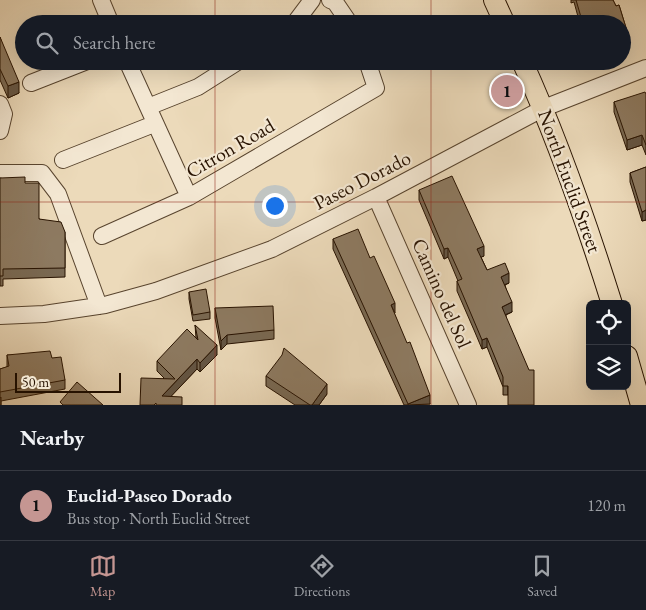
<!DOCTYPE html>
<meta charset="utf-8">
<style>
:root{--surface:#171b24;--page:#242831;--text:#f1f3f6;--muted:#9ea1a6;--line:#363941;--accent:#c59692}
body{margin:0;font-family:"EB Garamond",serif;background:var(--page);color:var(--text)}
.controls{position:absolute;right:15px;bottom:15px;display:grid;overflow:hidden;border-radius:8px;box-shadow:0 5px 20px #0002}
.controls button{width:45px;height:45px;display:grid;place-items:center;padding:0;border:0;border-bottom:1px solid var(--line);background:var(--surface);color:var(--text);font:25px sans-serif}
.scale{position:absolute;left:15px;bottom:12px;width:106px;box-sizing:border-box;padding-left:5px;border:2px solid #271200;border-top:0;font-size:14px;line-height:18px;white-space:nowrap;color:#271200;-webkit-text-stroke:4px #f3e7d2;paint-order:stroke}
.you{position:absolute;left:274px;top:205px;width:18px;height:18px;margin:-12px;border:4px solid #fff;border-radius:50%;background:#1a73e8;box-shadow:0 0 0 8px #1a73e833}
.badge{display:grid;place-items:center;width:32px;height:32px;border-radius:50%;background:var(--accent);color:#111;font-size:16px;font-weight:700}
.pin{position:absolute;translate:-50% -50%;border:2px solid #fff;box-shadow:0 1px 5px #0006}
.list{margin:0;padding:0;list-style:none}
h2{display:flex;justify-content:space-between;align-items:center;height:65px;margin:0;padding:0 20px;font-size:21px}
h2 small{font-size:16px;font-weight:400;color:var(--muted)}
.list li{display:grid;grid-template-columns:32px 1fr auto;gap:15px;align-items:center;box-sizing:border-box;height:70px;padding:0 20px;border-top:1px solid var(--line)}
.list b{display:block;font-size:19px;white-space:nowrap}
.list p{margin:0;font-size:16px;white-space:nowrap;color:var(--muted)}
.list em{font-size:16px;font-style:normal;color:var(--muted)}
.icon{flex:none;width:28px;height:28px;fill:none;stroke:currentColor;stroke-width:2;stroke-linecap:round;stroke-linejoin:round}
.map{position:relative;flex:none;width:646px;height:405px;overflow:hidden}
.search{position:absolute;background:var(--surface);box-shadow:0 5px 20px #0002;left:15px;right:15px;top:15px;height:55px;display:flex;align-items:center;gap:12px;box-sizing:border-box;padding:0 18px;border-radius:28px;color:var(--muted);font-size:19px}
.sheet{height:135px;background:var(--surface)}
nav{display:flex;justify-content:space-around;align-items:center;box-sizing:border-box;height:70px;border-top:1px solid var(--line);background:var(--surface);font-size:14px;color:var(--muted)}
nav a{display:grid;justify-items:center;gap:2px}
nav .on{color:var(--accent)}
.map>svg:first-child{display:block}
</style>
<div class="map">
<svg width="646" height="405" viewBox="0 0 646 405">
<rect width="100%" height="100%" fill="#ecdaba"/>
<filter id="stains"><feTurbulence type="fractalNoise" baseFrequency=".004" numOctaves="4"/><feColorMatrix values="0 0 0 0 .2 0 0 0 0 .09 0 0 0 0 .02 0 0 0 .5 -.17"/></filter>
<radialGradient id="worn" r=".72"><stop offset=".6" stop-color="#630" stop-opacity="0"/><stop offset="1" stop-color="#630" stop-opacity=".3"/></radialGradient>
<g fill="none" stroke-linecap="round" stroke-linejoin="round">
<g stroke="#58442e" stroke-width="18">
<path id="minor" d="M101,0L111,24
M330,0L335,2L350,24
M294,24L312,0
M127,61L189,197
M31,83L87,61
M0,104L4,114L0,131
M148,107L198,87L239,61
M63,160L154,124
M0,173H42L58,194L99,306
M376,197L468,405
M102,236L189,197L376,88L367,61
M0,316L44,314L105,305L156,291L272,249L376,197L544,108L646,68"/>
</g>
<g stroke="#271200" stroke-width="22">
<path id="major" d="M494,0L505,24
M522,61C558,140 586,221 612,304
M627,356L641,405"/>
</g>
<use href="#minor" stroke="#f3e7d2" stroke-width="16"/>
<use href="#major" stroke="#ecdaba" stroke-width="20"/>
</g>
<path fill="#796953" stroke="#271200" d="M571,0H613L616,6L619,5L627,31V41L622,43V24H580L574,2L571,3Z
M0,37L19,93L8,98L0,80Z
M646,94V155L642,145L627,150L614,112V102Z
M646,167V220L642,221L630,182V173Z
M0,178L25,183L39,219L65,232V277L3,279V286H0Z
M419,190L484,256L481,257L487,270L509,283L505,285L512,312L506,315L508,395H503V387L487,347L482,349L474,330L457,291V281H458L448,257L444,259L419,200Z
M333,239L370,258L394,313L430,404L404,405L333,249Z
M189,292L210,312V319L193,321L189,299Z
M215,308L274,330V339L227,344L221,350L215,318Z
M195,325L217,355L200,372L197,369L171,396L140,405L164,378L157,371V361L196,338Z
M7,355L52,358L65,380V389L1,401V405H0V369L7,367Z
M266,376L327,394L319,405H295L266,386Z"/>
<path fill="#635544" stroke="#271200" d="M627,31V41L622,43V33Z
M19,82V93L8,98V86Z
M642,135V145L627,150V140Z
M646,210V220L642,221V212Z
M484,246V256L477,259V249Z
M448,248V257L444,259V249Z
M509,273V283L501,286V277Z
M512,302V312L502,316V307Z
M395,303V313L391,305Z
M227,335V344L221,350V341Z
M487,338V347L482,349V340Z
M217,345V355L200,372V363Z
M197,359V369L163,405L162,396Z
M327,384V394L319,405H312Z
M430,395V404L408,405V404Z
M1,397V405H0V398Z"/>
<path fill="#8d7a61" stroke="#271200" d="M576,0H613L616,6L619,5L627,31L622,33V24H583Z
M0,37L19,82L8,86L0,69Z
M645,92L646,94V145L642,135L627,140L614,102Z
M646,167V210L642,212L630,173Z
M452,176L484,246L477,249L487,270L505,263L509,273L501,277L512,302L502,307L529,370H534V405H508V386H503V377L487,338L482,340L474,321L457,281L462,279L448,248L444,249L419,190Z
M25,177V183H39V219L61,222L65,232V268L3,269V276H0V178Z
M358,229L370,258L374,256L395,303L391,305L407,343L410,342L430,395L408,404L333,239Z
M206,289L210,312L193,315L189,292Z
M273,306L274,330L227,335L221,341L215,308Z
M195,325L217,345L200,363L197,359L162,396L182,397V405H156V403L154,405H140L141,378L175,379L157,361L187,329L198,340Z
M284,348L327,384L312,405H310L266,376L282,355Z
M50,351L52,358L61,357L65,380L0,392V369L9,366L7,355Z
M77,382L103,405H63L60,402Z"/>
<path fill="none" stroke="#8f2418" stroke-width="1" stroke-opacity="0.55" d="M215,0V24M431,0V24M215,61V405M431,61V405M0,202H646"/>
<g text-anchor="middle" stroke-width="4.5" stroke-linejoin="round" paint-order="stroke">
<g font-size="20" fill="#271200" stroke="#f3e7d2">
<text transform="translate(230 148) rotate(-30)" y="7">Citron Road</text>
<text transform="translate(362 180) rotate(-27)" y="7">Paseo Dorado</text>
<text transform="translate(570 181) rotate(70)" y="7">North Euclid Street</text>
<text transform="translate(442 293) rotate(66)" y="7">Camino del Sol</text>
</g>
</g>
<rect width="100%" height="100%" filter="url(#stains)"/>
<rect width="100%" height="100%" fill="url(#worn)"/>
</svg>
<div class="controls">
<button><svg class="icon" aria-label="locate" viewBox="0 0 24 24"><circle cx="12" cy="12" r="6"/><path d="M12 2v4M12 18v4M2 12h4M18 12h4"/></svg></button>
<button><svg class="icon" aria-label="layers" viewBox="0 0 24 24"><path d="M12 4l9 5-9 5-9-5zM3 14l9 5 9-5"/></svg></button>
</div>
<div class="scale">50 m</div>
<div class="you"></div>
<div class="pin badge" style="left:507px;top:91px">1</div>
<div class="search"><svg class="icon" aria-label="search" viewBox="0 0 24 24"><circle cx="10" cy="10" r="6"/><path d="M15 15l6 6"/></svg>Search here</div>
</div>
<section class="sheet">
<h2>Nearby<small></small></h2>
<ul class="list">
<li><span class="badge">1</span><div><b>Euclid-Paseo Dorado</b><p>Bus stop · North Euclid Street</p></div><em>120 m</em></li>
</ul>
</section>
<nav>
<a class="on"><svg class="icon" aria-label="map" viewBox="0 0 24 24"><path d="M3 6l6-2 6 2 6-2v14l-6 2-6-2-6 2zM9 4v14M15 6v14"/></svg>Map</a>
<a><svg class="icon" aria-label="directions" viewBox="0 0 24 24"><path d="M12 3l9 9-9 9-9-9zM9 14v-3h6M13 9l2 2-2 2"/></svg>Directions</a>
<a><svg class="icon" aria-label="saved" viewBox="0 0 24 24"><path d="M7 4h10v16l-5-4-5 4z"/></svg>Saved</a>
</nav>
